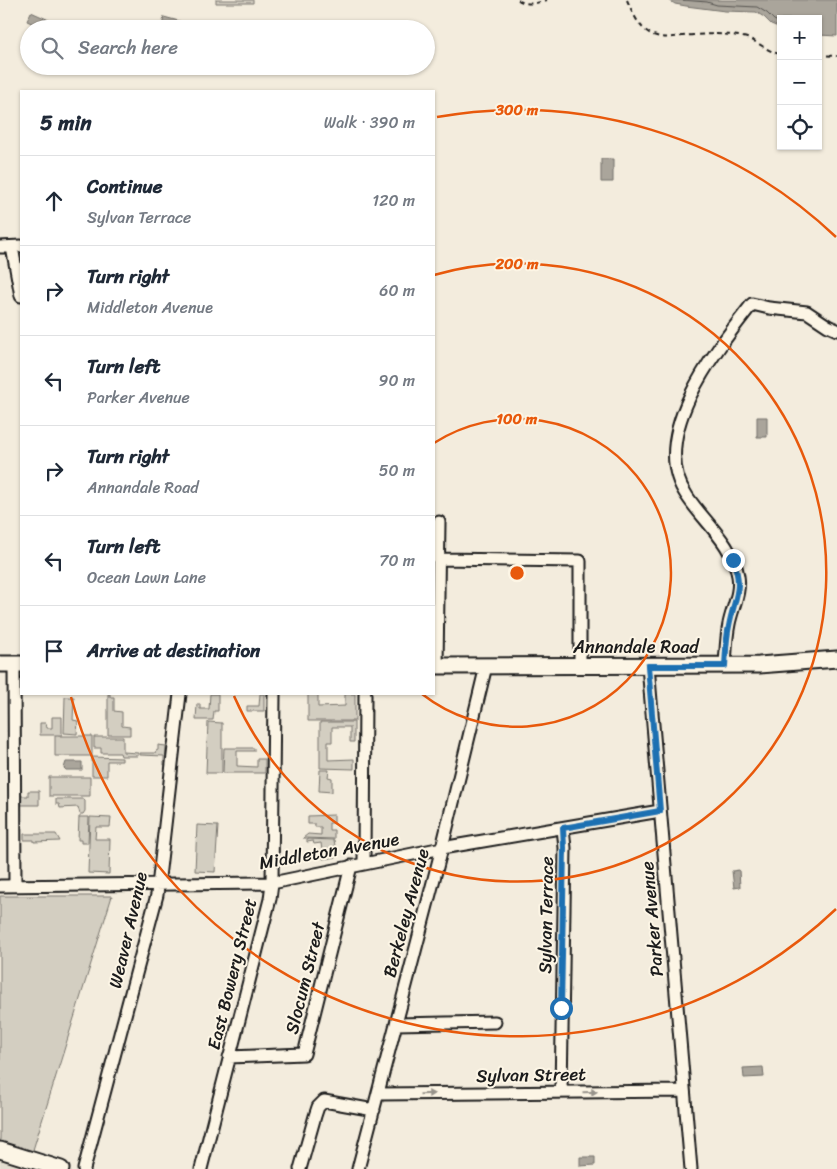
<!DOCTYPE html>
<meta charset="utf-8">
<style>
:root{--surface:#fff;--page:#f2f2f3;--text:#1f2937;--muted:#747a83;--line:#e0e1e3}
body{margin:0;font-family:Sriracha,sans-serif;background:var(--page);color:var(--text)}
.controls{position:absolute;right:15px;top:15px;display:grid;overflow:hidden;border-radius:0px;box-shadow:0 1px 4px #0004}
.controls button{width:45px;height:45px;display:grid;place-items:center;padding:0;border:0;border-bottom:1px solid var(--line);background:var(--surface);color:var(--text);font:25px sans-serif}
.stop{position:absolute;width:15px;height:15px;margin:-11px;border:4px solid #1f6fb2;border-radius:50%;background:#fff}
.stop.end{background:#1f6fb2;border-color:#fff;box-shadow:0 1px 5px #0008}
.list{margin:0;padding:0;list-style:none}
h2{display:flex;justify-content:space-between;align-items:center;height:65px;margin:0;padding:0 20px;font-size:21px}
h2 small{font-size:16px;font-weight:400;color:var(--muted)}
.list li{display:grid;grid-template-columns:32px 1fr auto;gap:15px;align-items:center;box-sizing:border-box;height:90px;padding:0 20px;border-top:1px solid var(--line)}
.list b{display:block;font-size:19px;white-space:nowrap}
.list p{margin:0;font-size:16px;white-space:nowrap;color:var(--muted)}
.list em{font-size:16px;font-style:normal;color:var(--muted)}
.icon{flex:none;width:28px;height:28px;fill:none;stroke:currentColor;stroke-width:2;stroke-linecap:round;stroke-linejoin:round}
.map{position:relative;flex:none;width:837px;height:1169px;overflow:hidden}
.search{position:absolute;background:var(--surface);box-shadow:0 1px 4px #0004;left:20px;top:20px;width:415px;height:55px;display:flex;align-items:center;gap:12px;box-sizing:border-box;padding:0 18px;border-radius:28px;color:var(--muted);font-size:19px}
.panel{position:absolute;background:var(--surface);box-shadow:0 1px 4px #0004;left:20px;top:90px;width:415px;height:605px;border-radius:0px}
.map>svg:first-child{display:block}
</style>
<div class="map">
<svg width="837" height="1169" viewBox="0 0 837 1169">
<rect width="100%" height="100%" fill="#f3ecdd"/>
<filter id="ink" filterUnits="userSpaceOnUse"><feTurbulence type="fractalNoise" baseFrequency=".02" numOctaves="2"/><feDisplacementMap in="SourceGraphic" scale="10" xChannelSelector="R" yChannelSelector="G"/><feConvolveMatrix kernelMatrix="1 2 1 2 8 2 1 2 1" color-interpolation-filters="sRGB"/></filter>
<g filter="url(#ink)">
<path fill="#e3ddcf" d="M0,1157L38,1169H0Z"/>
<path fill="#d3cec1" stroke="#78756e" d="M216,0H253V3H216Z
M108,694H110V697H114V711L122,712V726L130,727V735H108Z
M210,694H218V711H214L213,720H196L197,704H200V709H209Z
M260,694H264V711H247V706H259Z
M308,694H318V707L345,706V694H355V721H308Z
M65,697H74L73,720L78,721L77,734L64,733Z
M52,717H62V735H40V723H46L47,728H52Z
M208,722L222,723V773H206Z
M320,722H354V742H350V727H332V742H328V760L354,759V769L320,768Z
M55,736H92V756H55Z
M94,737H123V752L138,753V756H121L120,753H101V748H94Z
M158,745L166,746L165,765H164V756L140,755V753H155L156,751L158,750Z
M224,748H254V751H237V766L257,767V759H265V773H223Z
M92,757L122,758V761H107V776H92Z
M320,770H329L328,777L332,778V792L319,791Z
M49,777H90V796H49Z
M28,791H39V805H18V796H28Z
M56,799H83L85,801V811L83,814H80L78,807L60,808L59,804H56Z
M334,815V823H329V830H334V839L303,838L308,834L321,835V827H315V824H308V816Z
M79,817H89L88,843H81V840H78Z
M90,817L111,818L110,827H96L95,839H110L109,874L88,873Z
M197,825L218,826L215,872L195,871Z
M24,834H56L60,841L34,842V840H24Z
M307,839L334,840L337,857L323,859L321,843L314,844L313,841L307,842Z
M0,896H112L32,1153L0,1143Z"/>
<path fill="#aaa59b" stroke="#716e68" d="M669,0H837V36L818,35V19H781V28L771,24L764,17L756,12L725,11L686,6L675,4Z
M31,12L49,20L45,29L27,21Z
M164,17L186,23L184,29H173L162,26Z
M601,159H613V182H601Z
M757,417H767V437H757Z
M66,762H82V770H66L64,768Z
M739,870L740,887L734,888L732,871Z
M763,1067L764,1077L744,1078L743,1068Z
M580,1157H595V1165L580,1166Z"/>
<g fill="none" stroke-linecap="round" stroke-linejoin="round">
<path stroke="#55534f" stroke-width="1" d="M682,0L707,2L717,5L757,7L767,13L774,20L781,23"/>
<g stroke="#1c1c1c" stroke-width="15">
<path id="minor" d="M0,247L21,246
M12,247L21,296
M438,559L580,561V666
M14,664L15,886
M437,666L439,522
M648,666L691,1169
M725,666C726,652 726,638 729,624C732,608 741,593 738,576C733,544 704,522 687,496C646,437 716,350 752,304L769,308L807,312L828,326L837,330
M364,863L365,694
M0,886L272,883L442,848L660,811
M396,1024L495,1022
M229,1057L304,1054L351,866
M561,1092L565,848L563,828
M379,1094L683,1091
M84,1169L157,895L180,694
M201,1169L270,899L272,883L274,694
M300,1169L315,1116L318,1107L324,1101L374,1110
M358,1169L442,848L486,666"/>
</g>
<g stroke="#1c1c1c" stroke-width="19">
<path id="tertiary" d="M0,664H21
M434,666L759,665L837,659
M0,1150L61,1169"/>
</g>
<path stroke="#1c1c1c" stroke-width="2" stroke-dasharray="5 4" stroke-linecap="butt" d="M518,0C528,6 536,3 547,0
M627,0C631,9 635,19 642,27C657,43 674,36 693,35C710,34 726,33 743,37C758,40 766,52 781,54
M818,55L837,56"/>
<use href="#minor" stroke="#fcf5e5" stroke-width="11"/>
<use href="#tertiary" stroke="#fcf5e5" stroke-width="15"/>
</g>
<defs><path id="oneway-solid" d="M-6-.8H1V-3.2L6.5 0L1 3.2V.8H-6Z" transform="scale(1.25)"/></defs>
<g fill="#97938b">
<use href="#oneway-solid" transform="translate(590 1092) rotate(-1)"/>
<use href="#oneway-solid" transform="translate(427 1094) rotate(-1)"/>
</g>
</g>
<g fill="none" stroke-linecap="round" stroke-linejoin="round" filter="url(#ink)">
<path stroke="#1f6fb2" stroke-width="6" d="M561,1008L564,848L563,828L660,811L648,666H725C726,652 726,639 729,626C734,598 744,589 733,560"/>
</g>
<g fill="none" stroke="#e8590c" stroke-width="2.5">
<path d="M434 443A154 154 0 1 1 422 694"/>
<path d="M434 275A309 309 0 1 1 234 696"/>
<path d="M836 909A463 463 0 0 1 71 697M437 117A463 463 0 0 1 836 237"/>
</g>
<g text-anchor="middle" stroke-width="4" stroke-linejoin="round" paint-order="stroke">
<g font-size="18" fill="#1c1c1c" stroke="#fcf5e5">
<text x="636" y="653">Annandale Road</text>
<text transform="translate(329 851) rotate(-10)" y="6">Middleton Avenue</text>
<text transform="translate(406 913) rotate(-75)" y="6">Berkeley Avenue</text>
<text transform="translate(546 915) rotate(-89)" y="6">Sylvan Terrace</text>
<text transform="translate(652 919) rotate(-95)" y="6">Parker Avenue</text>
<text transform="translate(128 930) rotate(-77)" y="6">Weaver Avenue</text>
<text transform="translate(232 974) rotate(-76)" y="6">East Bowery Street</text>
<text transform="translate(305 978) rotate(-76)" y="6">Slocum Street</text>
<text transform="translate(531 1075) rotate(-1)" y="6">Sylvan Street</text>
</g>
</g>
<circle cx="517" cy="573" r="8" fill="#e8590c" stroke="#fcf5e5" stroke-width="2.5"/>
<g font-size="15" text-anchor="middle" font-weight="bold" fill="#e8590c" stroke="#fcf5e5" stroke-width="4" stroke-linejoin="round" paint-order="stroke">
<text x="517" y="115">300 m</text>
<text x="517" y="269">200 m</text>
<text x="517" y="424">100 m</text>
</g>
</svg>
<div class="controls">
<button>+</button>
<button>−</button>
<button><svg class="icon" aria-label="locate" viewBox="0 0 24 24"><circle cx="12" cy="12" r="6"/><path d="M12 2v4M12 18v4M2 12h4M18 12h4"/></svg></button>
</div>
<div class="stop" style="left:561px;top:1008px"></div>
<div class="stop end" style="left:733px;top:560px"></div>
<div class="search"><svg class="icon" aria-label="search" viewBox="0 0 24 24"><circle cx="10" cy="10" r="6"/><path d="M15 15l6 6"/></svg>Search here</div>
<section class="panel">
<h2>5 min<small>Walk · 390 m</small></h2>
<ul class="list">
<li><svg class="icon" aria-label="ahead" viewBox="0 0 24 24"><path d="M12 20V5M6 11l6-6 6 6"/></svg><div><b>Continue</b><p>Sylvan Terrace</p></div><em>120 m</em></li>
<li><svg class="icon" aria-label="right" viewBox="0 0 24 24"><path d="M7 20v-9h11M14 6l5 5-5 5"/></svg><div><b>Turn right</b><p>Middleton Avenue</p></div><em>60 m</em></li>
<li><svg class="icon" aria-label="left" viewBox="0 0 24 24"><path d="M17 20v-9H6M10 6l-5 5 5 5"/></svg><div><b>Turn left</b><p>Parker Avenue</p></div><em>90 m</em></li>
<li><svg class="icon" aria-label="right" viewBox="0 0 24 24"><path d="M7 20v-9h11M14 6l5 5-5 5"/></svg><div><b>Turn right</b><p>Annandale Road</p></div><em>50 m</em></li>
<li><svg class="icon" aria-label="left" viewBox="0 0 24 24"><path d="M17 20v-9H6M10 6l-5 5 5 5"/></svg><div><b>Turn left</b><p>Ocean Lawn Lane</p></div><em>70 m</em></li>
<li><svg class="icon" aria-label="arrive" viewBox="0 0 24 24"><path d="M6 21V4h12l-3 4 3 4H6"/></svg><div><b>Arrive at destination</b></div></li>
</ul>
</section>
</div>
